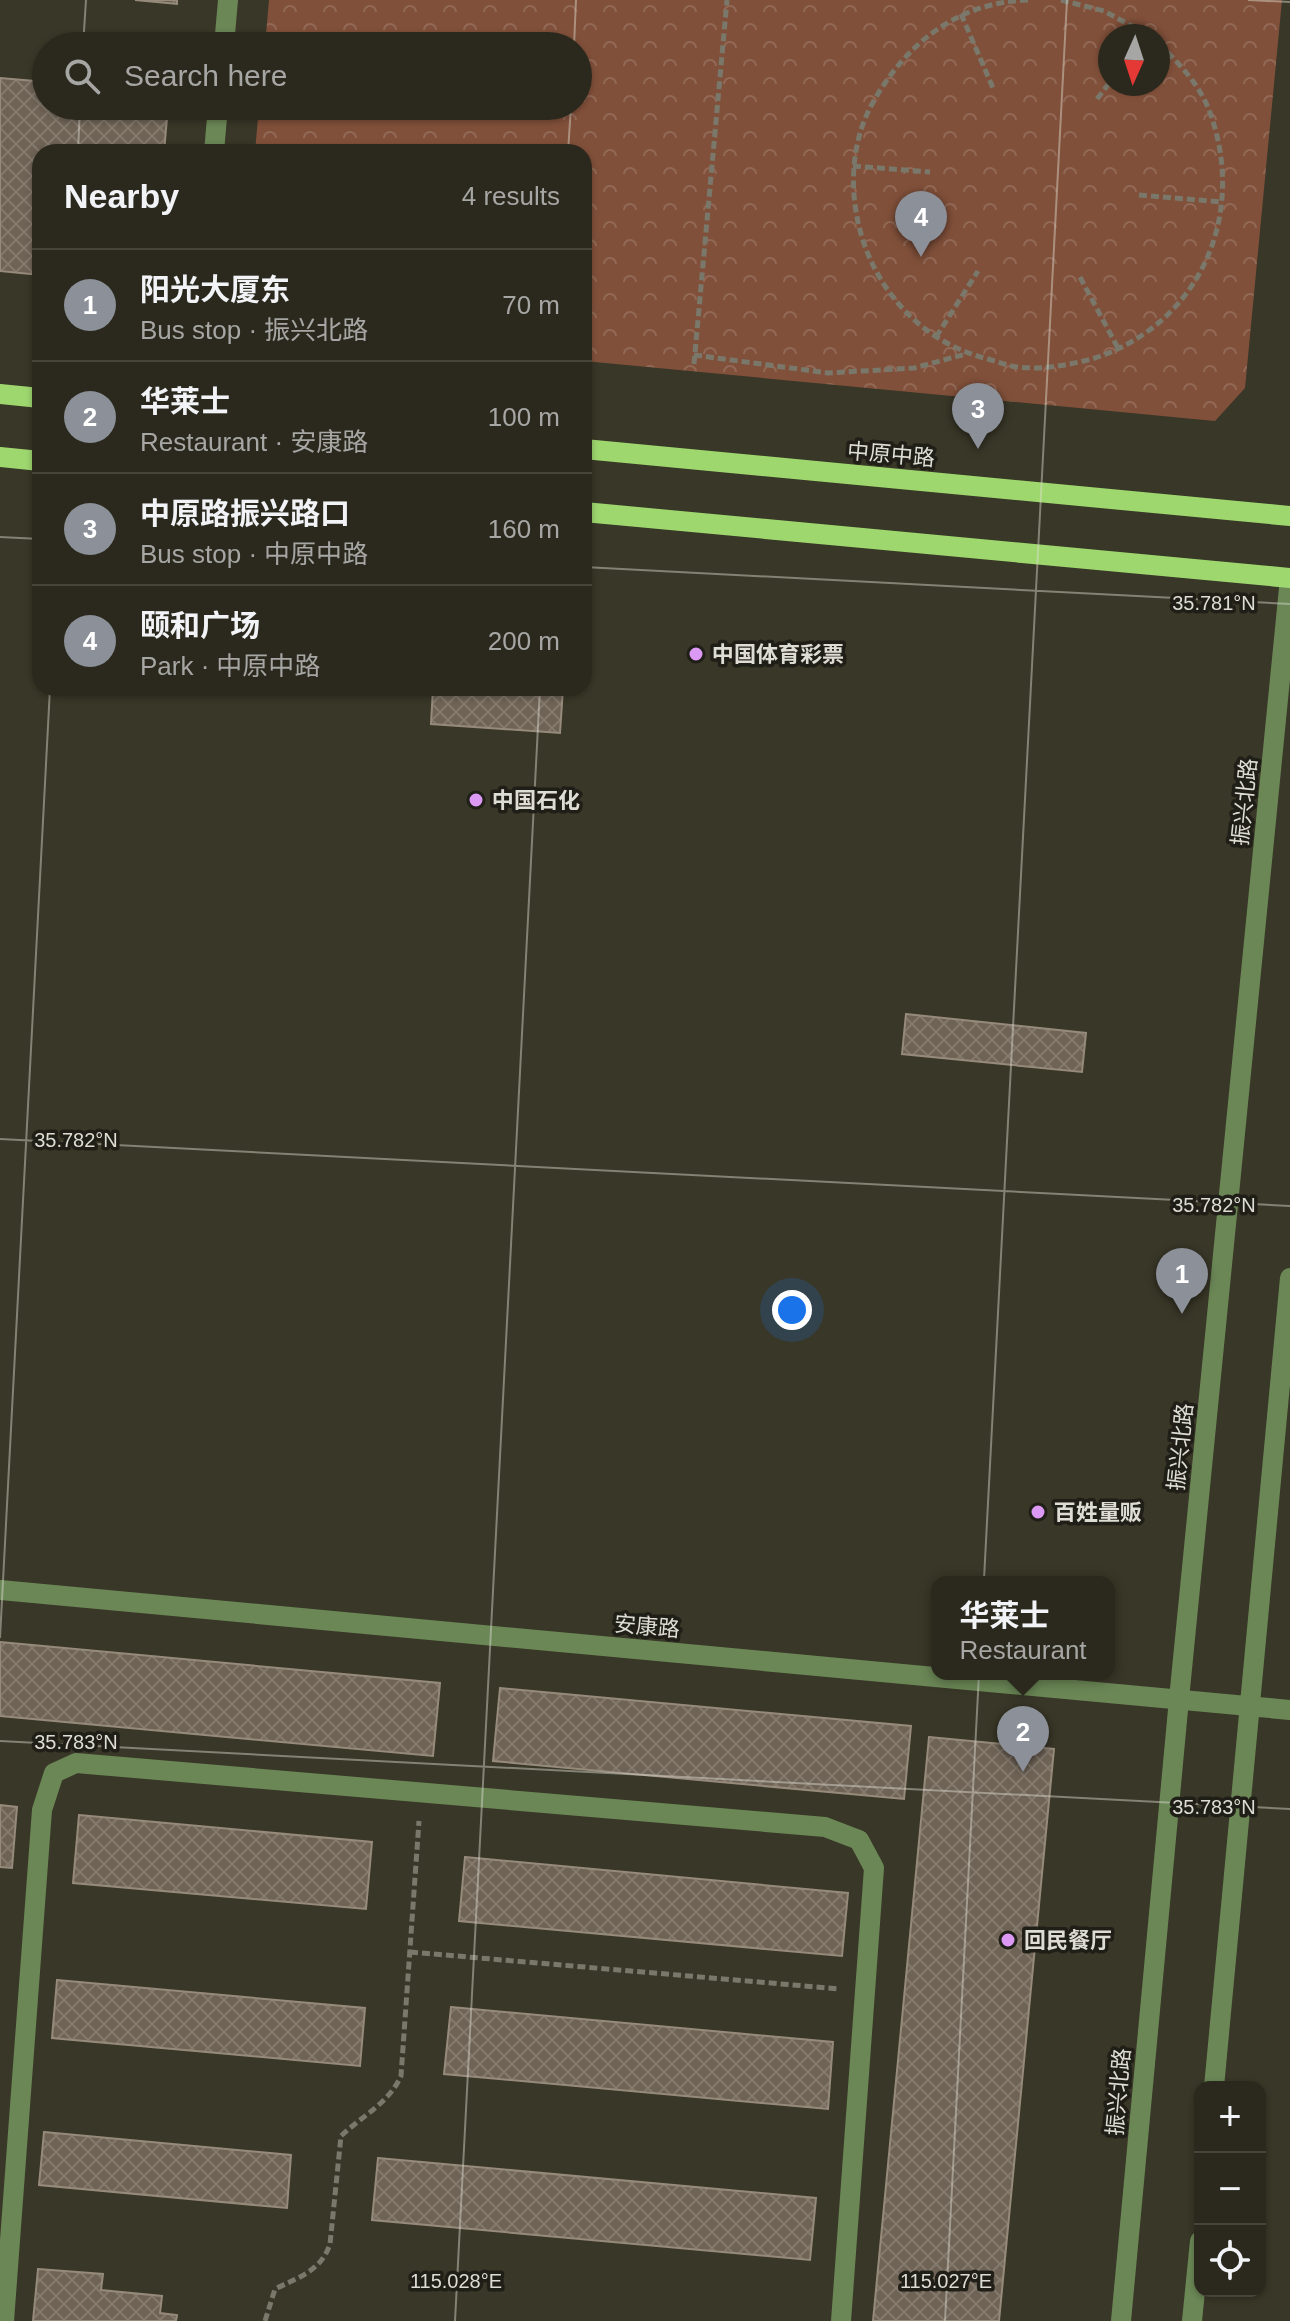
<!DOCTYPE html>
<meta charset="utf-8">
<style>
:root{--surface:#2b291d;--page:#37352a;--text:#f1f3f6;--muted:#a6a6a4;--line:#47453b;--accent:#8c9099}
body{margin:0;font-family:Arial,"Noto Sans SC",sans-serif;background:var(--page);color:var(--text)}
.controls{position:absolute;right:24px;bottom:24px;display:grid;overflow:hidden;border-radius:16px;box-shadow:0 2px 6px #0004}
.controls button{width:72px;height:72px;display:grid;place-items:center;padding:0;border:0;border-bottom:2px solid var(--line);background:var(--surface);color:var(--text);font:40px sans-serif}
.compass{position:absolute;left:1098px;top:24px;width:72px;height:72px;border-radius:50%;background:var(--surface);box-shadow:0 2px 6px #0004;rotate:183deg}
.you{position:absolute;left:792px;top:1310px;width:28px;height:28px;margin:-20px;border:6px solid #fff;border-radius:50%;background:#1a73e8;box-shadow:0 0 0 12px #1a73e833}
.badge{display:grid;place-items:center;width:52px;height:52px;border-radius:50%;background:var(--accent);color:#fff;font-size:26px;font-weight:700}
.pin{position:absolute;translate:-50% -66px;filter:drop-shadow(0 2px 4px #0008)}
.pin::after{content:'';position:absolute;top:42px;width:28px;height:24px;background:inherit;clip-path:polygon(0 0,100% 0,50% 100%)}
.popup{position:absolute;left:931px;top:1576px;width:184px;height:104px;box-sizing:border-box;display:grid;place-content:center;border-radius:16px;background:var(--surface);filter:drop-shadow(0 2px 6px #0005);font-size:26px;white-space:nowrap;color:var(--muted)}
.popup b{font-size:30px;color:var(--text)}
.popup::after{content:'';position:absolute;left:50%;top:100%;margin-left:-16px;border:16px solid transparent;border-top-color:var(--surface)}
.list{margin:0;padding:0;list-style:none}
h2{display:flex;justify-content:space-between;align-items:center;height:104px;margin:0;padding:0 32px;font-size:34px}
h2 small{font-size:26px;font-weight:400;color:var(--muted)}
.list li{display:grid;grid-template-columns:52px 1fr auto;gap:24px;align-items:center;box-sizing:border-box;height:112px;padding:0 32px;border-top:2px solid var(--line)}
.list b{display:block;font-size:30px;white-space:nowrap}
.list p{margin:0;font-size:26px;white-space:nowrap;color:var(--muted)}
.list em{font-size:26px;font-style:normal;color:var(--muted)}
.icon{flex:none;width:44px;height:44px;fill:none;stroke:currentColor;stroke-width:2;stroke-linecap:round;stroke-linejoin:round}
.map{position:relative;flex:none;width:1290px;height:2321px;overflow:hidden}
.search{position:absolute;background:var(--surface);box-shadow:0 2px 6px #0004;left:32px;top:32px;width:560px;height:88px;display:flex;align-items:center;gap:20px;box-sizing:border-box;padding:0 28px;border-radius:44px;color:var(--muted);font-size:30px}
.panel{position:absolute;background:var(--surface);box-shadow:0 2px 6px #0004;left:32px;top:144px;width:560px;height:552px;border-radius:24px}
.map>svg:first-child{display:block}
</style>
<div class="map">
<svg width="1290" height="2321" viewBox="0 0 1290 2321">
<defs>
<pattern id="park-crowns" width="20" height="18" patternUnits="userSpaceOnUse" patternTransform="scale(2)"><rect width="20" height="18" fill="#81503a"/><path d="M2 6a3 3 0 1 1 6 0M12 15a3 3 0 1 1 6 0" fill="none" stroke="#926956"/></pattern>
<pattern id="building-cross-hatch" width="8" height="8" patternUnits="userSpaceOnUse" patternTransform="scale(2)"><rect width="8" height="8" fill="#6f6355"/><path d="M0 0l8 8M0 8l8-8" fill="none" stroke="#83796d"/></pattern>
</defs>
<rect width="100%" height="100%" fill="#393727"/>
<path fill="url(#park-crowns)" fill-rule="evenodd" d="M269,0H1282L1245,388L1215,421L584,361V152H255L259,106H578V46H265ZM1110,36H1158V84H1110Z"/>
<path fill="url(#building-cross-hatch)" stroke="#968a7b" stroke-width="2" d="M135,0H177V4Z
M0,78L46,82V106H168L164,152H40V275L0,271Z
M433,688H563L560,733L431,724Z
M906,1014L1086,1033L1082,1072L902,1054Z
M0,1642L440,1683L433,1756L0,1716Z
M500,1688L911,1726L904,1799L493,1761Z
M929,1737L1054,1749L999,2321H873Z
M0,1805L17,1807L12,1868L0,1867Z
M79,1815L372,1842L366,1909L73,1883Z
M465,1857L848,1893L842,1956L459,1921Z
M57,1980L365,2008L360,2066L52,2038Z
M451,2007L833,2042L828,2109L444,2074Z
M44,2132L291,2155L287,2208L39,2185Z
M378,2158L816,2198L810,2260L372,2220Z
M38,2269L103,2274L101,2290L162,2296L160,2313L177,2315L176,2321H33Z"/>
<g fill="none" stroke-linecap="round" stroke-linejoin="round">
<path stroke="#79786a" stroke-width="5" stroke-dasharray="8 4" stroke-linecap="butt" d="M1028,0C957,2 904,45 871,106C846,153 849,215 872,263C895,311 936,346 988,359C998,362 1008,366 1017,367C1043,370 1070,365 1095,358C1201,323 1248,213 1209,110C1199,84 1178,62 1158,43
M1061,0L1104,11L1150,36
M961,14L993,88
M1097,99L1110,82
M853,166L930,172
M1139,195L1223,202
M1080,277L1119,350
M936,337L978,271
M694,355L828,373L914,368L966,354
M694,364L727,0
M410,1952L840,1989
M265,2321L275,2289C299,2277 321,2271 330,2244L341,2136C362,2116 389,2103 401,2076L419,1821"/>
<path stroke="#6b8756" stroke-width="20" d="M224,46L228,0
M214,152L218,106
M0,1590L1290,1710
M1214,2087L1290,1278
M4,2321L42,1810L54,1773L76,1763L825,1827L859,1840L874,1868L841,2321
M1121,2321L1179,1699L1290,578
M1192,2321L1200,2241"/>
<path stroke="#9ed76e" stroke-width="20" d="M0,394L40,398
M584,449L1290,516
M0,457L40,461
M584,512L1290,578"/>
</g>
<path fill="none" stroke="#deddd3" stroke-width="2" stroke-opacity="0.45" d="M1248,0L1290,2M83,46L86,0M574,46L576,0M78,152L80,106M568,152L571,106M0,537L40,539M584,567L1290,604M0,1139L1290,1206M0,1638L50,688M0,1741L1290,1809M455,2321L540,688M945,2321L1067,0"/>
<g fill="#dc99f4" stroke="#1f1e17" stroke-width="3">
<circle cx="696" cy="654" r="8"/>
<circle cx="476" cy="800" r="8"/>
<circle cx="1038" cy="1512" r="8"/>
<circle cx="1008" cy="1940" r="8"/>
</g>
<g text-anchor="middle" stroke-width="7" stroke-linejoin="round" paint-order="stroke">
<g font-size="22" fill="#deddd3" stroke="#1f1e17">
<text transform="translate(891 454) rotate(5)" y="8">中原中路</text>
<text transform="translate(1244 802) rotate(-84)" y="8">振兴北路</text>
<text transform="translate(1180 1447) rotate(-84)" y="8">振兴北路</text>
<text transform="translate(647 1626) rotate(5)" y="8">安康路</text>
<text transform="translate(1118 2092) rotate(-85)" y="8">振兴北路</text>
</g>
<g font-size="22" font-weight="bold" fill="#deddd3" stroke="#1f1e17" text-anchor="start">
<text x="712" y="662">中国体育彩票</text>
<text x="492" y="808">中国石化</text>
<text x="1054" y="1520">百姓量贩</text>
<text x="1024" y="1948">回民餐厅</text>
</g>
</g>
<g font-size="20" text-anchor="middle" fill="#deddd3" stroke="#1f1e17" stroke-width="7" stroke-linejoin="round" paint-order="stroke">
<text x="1214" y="610">35.781°N</text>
<text x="76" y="1147">35.782°N</text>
<text x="1214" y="1212">35.782°N</text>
<text x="76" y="1749">35.783°N</text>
<text x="1214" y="1814">35.783°N</text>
<text x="456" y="2288">115.028°E</text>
<text x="946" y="2288">115.027°E</text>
</g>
</svg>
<div class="controls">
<button>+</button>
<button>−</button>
<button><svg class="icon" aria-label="locate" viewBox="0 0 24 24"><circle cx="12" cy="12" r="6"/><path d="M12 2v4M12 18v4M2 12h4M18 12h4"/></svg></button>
</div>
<svg class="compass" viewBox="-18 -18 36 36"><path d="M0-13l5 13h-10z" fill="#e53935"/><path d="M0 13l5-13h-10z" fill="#a6a6a4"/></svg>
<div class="you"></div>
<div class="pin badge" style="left:1182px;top:1314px">1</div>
<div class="pin badge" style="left:1023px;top:1772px">2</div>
<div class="popup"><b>华莱士</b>Restaurant</div>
<div class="pin badge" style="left:978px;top:449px">3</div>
<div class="pin badge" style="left:921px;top:257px">4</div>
<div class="search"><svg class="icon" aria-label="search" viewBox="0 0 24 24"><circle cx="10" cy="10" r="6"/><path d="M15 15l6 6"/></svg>Search here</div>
<section class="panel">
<h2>Nearby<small>4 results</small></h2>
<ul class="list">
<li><span class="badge">1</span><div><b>阳光大厦东</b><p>Bus stop · 振兴北路</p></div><em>70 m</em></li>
<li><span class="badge">2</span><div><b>华莱士</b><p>Restaurant · 安康路</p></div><em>100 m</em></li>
<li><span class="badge">3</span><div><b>中原路振兴路口</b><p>Bus stop · 中原中路</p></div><em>160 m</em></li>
<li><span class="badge">4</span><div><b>颐和广场</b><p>Park · 中原中路</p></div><em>200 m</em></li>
</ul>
</section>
</div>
